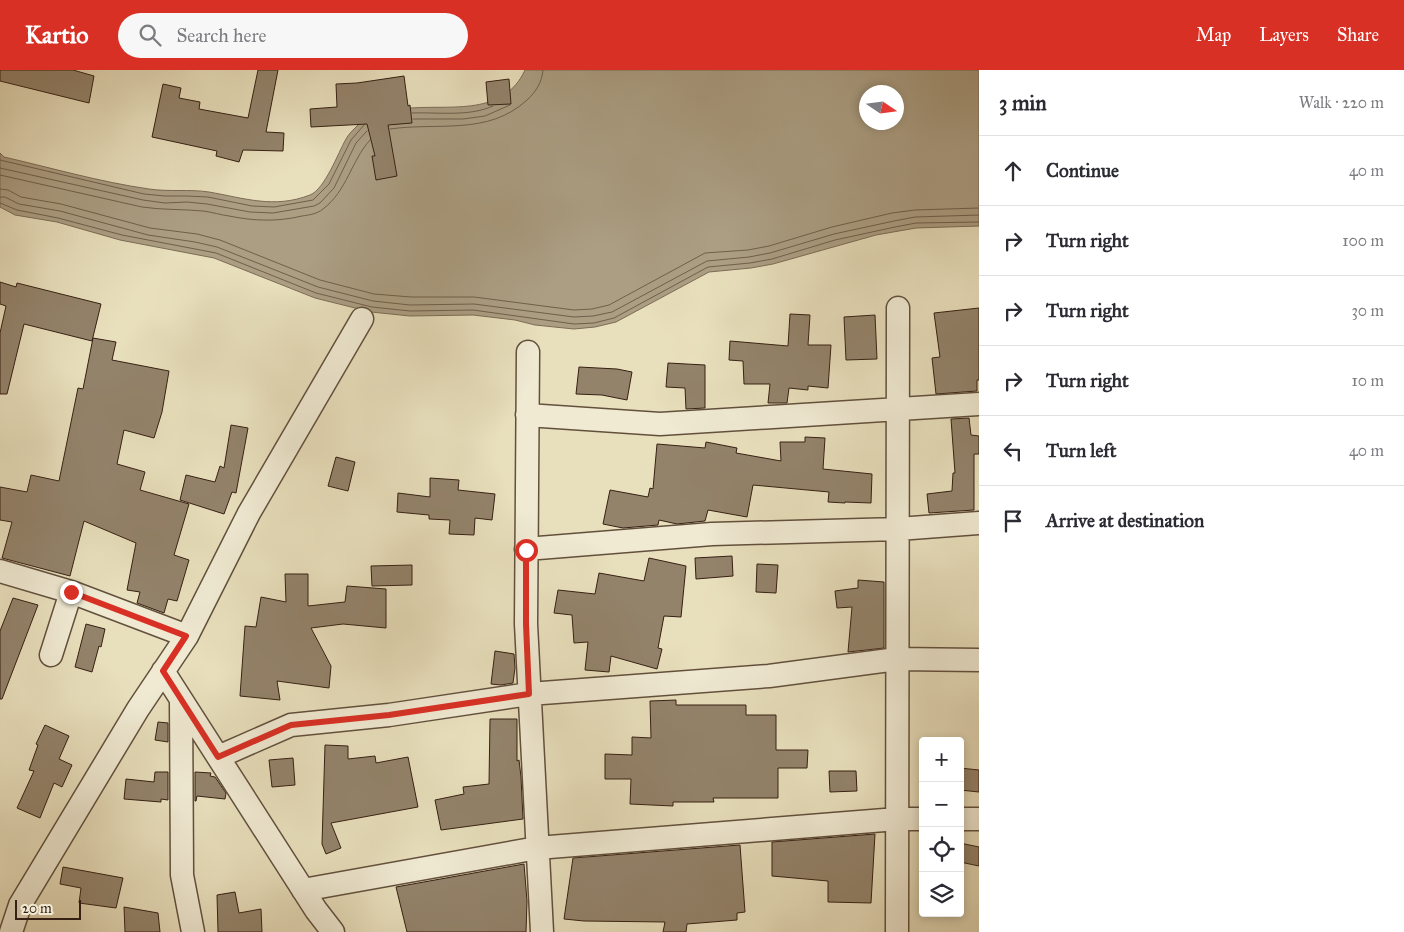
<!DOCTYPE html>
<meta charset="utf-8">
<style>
:root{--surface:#fff;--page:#f7f7f7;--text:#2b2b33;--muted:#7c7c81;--line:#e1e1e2;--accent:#d93025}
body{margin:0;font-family:"IM FELL Great Primer",serif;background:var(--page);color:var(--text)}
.controls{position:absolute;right:15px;bottom:15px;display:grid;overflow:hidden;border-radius:5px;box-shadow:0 2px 8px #0003}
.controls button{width:45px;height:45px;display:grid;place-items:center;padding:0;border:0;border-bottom:1px solid var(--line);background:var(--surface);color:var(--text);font:25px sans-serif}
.compass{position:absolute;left:859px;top:15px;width:45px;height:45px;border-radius:50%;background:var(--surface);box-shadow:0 2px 8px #0003;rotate:103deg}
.scale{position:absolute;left:15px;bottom:12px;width:66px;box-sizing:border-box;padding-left:5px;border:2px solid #362013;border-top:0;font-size:14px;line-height:18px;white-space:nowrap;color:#362013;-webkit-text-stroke:4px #f0ead3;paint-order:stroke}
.stop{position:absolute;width:15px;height:15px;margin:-11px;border:4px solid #d93025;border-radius:50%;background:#fff}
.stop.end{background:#d93025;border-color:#fff;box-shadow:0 1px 5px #0008}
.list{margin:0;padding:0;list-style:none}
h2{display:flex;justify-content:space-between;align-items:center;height:65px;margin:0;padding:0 20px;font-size:21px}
h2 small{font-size:16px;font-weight:400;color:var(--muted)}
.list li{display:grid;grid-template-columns:32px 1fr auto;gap:15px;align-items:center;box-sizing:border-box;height:70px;padding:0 20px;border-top:1px solid var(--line)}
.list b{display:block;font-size:19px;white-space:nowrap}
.list em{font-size:16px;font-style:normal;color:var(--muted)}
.icon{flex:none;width:28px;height:28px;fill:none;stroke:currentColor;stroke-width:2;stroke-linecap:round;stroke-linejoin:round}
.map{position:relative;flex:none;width:979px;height:862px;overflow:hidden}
header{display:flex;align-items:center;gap:30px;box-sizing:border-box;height:70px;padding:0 25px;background:var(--accent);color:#fff}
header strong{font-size:24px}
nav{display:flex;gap:28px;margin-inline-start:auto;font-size:18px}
.search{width:350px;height:45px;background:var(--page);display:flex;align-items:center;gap:12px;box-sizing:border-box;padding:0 18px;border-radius:28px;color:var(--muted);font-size:19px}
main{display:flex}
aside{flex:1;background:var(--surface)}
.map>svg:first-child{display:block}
</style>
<header>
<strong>Kartio</strong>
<div class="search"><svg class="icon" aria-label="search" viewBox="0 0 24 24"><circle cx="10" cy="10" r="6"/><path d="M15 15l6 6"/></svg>Search here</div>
<nav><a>Map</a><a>Layers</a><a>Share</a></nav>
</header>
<main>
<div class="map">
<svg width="979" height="862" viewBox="0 0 979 862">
<rect width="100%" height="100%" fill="#e8dfbc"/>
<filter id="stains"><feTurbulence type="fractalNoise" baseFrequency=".004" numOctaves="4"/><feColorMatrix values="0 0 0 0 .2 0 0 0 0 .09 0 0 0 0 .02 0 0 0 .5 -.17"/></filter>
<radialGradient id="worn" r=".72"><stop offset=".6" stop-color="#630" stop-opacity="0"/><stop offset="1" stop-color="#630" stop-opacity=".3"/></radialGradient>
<path fill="#ab9e83" stroke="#7c6c56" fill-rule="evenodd" d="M525,0H979V156L916,158L876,165L773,194L751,198L709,202L616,252L595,257L574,259L535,255L515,250L473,245L410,246L371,242L315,228L214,188L120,170L57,152L15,145L0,137V83L4,87C52,98 100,112 149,119C169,122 189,119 209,122C244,128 274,139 310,125C325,119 338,83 346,69C348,65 352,61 356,57C359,54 362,49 367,47C380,43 397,39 411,38C452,35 504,46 525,0ZM866,22H896V52H866Z"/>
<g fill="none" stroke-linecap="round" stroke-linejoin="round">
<path stroke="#705f4b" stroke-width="1" d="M412,43C438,42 469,47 493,36
M413,49H463L485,46L510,35
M390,59C438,52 488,66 527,30C536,22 542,12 543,0
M0,90L144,124L165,126H187L208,127L252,136L274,137L313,130L329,114L351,70L364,55
M0,98L143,130L165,133L187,132L207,134L250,142L273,143L314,136L320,133L334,118L356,73L367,61
M0,105L142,137C162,140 182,139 203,141C212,142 221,145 229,146C254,151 277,152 302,146C309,145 317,144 323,139C347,121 351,91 370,70
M0,119L8,120L21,127L61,134L150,158L197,164L220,170L320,210L374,224L411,227H474L574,240L592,239L609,235L705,183L748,180L769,176L832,157L892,143L915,140L979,138
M0,127H5L19,134L60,141L148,165L195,172L217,177L318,217L373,231L410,235L474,234L574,247L593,246L612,242L707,191L749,187L770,183L834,164L894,151L915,147L979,145
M0,133L17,140L58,148L122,165L216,183L316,223L372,237L410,241L473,240L574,254L594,253L614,248L708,197L750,193L772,189L835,170L895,157L916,153L979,152"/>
</g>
<path fill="#93836b" stroke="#362013" d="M0,0H73L94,6L89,33L0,11Z
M258,0H278L266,62L284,63L283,81L243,80L239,92L216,86L217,81L152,67L163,14L181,18L179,28L200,32L199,39L248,48Z
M404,6L408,36L410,35L412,53L388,55L397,106L376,110L372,86H375L367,54L311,57L310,39L337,37L336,14L357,13Z
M509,9L511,34L488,35L486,12Z
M0,212L16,217L17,213L101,234L92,271L24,254L7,324H0V263L6,236L0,234Z
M979,238V310H977V321L936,324L932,288L940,287L934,243Z
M790,244L810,245L808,275H831L828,318L808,316V320L789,318L787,333H768L770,314H744L743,291L729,290L730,271L788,276Z
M875,245L877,289L846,290L844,247Z
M93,268L116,272L112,290L169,301L162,342L154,368L124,360L117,394L145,402L140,420L189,434L174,485L189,490L177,531L168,529L164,543L137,533L140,522L127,520L136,473L84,451L70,506L2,488L12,452L0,450V417L27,422L31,405L59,411L78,318L83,319Z
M668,293L705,295V338L686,339L685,318L666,317Z
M579,297L617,299L632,302L627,330L602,325L576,324Z
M969,348L971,365L979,366V384H974V440L929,443L927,424L952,421L953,403H955L951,349Z
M231,355L248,358L236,423L232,422L224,444L180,430L186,405L215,412L220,396L224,398Z
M805,367L825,368L823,399L872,404L871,433L845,432V433L828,432L829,422L753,415L747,447L708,440L705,451L677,454L659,450L658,455L623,458L603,454L610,420L648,427L650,418L653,419L657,374L705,378L706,372L737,378L736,383L781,391L780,372H805Z
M336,387L355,392L348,421L328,416Z
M430,408L459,410L458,420L495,424L492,450L475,448L474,465L449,464L450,450L429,449V445L397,442L398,423L430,427Z
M732,486L733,506L696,509L695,488Z
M649,488L686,496L681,547L664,546L658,578L662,579L657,599L611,586L609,602L585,600L588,572L574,573L572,545L554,543L558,520L595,524L599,503L644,511Z
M757,494L778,495L776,523L756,522Z
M412,495V515L372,516L371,496Z
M285,504H308V536L345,532L347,516L386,519V558L343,554L311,558L331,596L329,618L277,611L280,630L240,626L245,556L256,557L261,527L286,532Z
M858,510L884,512V578L848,582L852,537L837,538L835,521L858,518Z
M13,528L38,535L2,629H0V561Z
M86,554L105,559L101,577L99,576L92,602L75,597Z
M495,581L514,584L515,598L513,613L501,615L491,614Z
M676,630V635H746V645H776V680H808L807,698H778V728H713L714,732H673V736L630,734L631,709H605V684L632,685V667L651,668L650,631Z
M490,649H517V691L519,690L521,707L523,749L441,760L435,730L464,724L463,717L489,714Z
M158,652L168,653V672L155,670Z
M45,655L69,666L59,689L72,695L62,717L54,713L40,748L17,738L34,701L29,700L38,675L36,674Z
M325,675L348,676V689L375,686L376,693L408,687L418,737L331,753L341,778L326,784L322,774Z
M293,688L295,715L272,717L269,690Z
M960,698L979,700V722L960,720Z
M829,701H856L857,721L830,722Z
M155,702H168V730L161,729V732L124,729L126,709L154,712Z
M195,702L211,703L210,706L215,707L226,723L225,729L197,726L196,731H195Z
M875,764L871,833L828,832V811L772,806V772Z
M960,773L979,777V796L960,792Z
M740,775L745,842L737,843V850L687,854L686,862H663L665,852L584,851L564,849L573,788Z
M524,794L527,831L526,862H407L396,817Z
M63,797L123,808L116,838L79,833L81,818L60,814Z
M235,822L239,843L261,839L262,862H218L217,825Z
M124,837L158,843L160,862H125Z"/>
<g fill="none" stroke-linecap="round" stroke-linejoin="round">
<g stroke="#62503d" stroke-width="25">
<path id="street" d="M528,282L526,554L542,862
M527,345L660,354L979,334
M526,479L712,464L898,459L979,453
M0,501L71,522L187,566
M51,585L71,522
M163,601L316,840L333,862
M181,630L182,805L193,862
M218,687L291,655L389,645L529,624L769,606L897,589L979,590
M960,749H979
M303,820L537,778L897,749H923
M11,862L20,835L138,639L187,566L249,443L362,249
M897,862L898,238"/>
</g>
<use href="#street" stroke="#f0ead3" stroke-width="22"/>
</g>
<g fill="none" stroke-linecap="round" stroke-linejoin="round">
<path stroke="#d93025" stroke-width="6" d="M71,522L186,566L163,601L218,687L291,655L389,645L529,624L526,554V480"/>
</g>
<rect width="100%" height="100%" filter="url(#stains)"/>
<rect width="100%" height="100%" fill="url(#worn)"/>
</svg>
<div class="controls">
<button>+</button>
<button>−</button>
<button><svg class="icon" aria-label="locate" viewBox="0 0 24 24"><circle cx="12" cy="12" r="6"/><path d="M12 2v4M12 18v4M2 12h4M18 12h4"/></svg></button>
<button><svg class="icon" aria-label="layers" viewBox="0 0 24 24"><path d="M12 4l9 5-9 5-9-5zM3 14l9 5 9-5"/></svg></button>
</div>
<svg class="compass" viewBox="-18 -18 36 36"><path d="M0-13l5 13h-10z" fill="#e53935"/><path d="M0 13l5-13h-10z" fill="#7c7c81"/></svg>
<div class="scale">20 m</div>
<div class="stop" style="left:526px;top:480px"></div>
<div class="stop end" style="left:71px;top:522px"></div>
</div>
<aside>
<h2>3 min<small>Walk · 220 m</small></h2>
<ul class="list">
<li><svg class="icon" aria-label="ahead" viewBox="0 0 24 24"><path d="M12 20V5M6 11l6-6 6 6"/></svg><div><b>Continue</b></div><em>40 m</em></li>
<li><svg class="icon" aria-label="right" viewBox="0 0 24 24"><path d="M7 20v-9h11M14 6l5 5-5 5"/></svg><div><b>Turn right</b></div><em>100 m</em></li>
<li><svg class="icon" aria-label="right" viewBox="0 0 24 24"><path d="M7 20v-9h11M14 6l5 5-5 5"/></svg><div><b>Turn right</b></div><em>30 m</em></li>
<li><svg class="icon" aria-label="right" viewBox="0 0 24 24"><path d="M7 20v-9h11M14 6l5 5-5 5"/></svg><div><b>Turn right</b></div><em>10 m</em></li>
<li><svg class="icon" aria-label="left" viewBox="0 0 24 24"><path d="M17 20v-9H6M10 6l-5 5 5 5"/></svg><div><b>Turn left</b></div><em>40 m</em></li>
<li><svg class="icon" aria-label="arrive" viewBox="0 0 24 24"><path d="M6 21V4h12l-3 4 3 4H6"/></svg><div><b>Arrive at destination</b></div></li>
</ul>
</aside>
</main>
